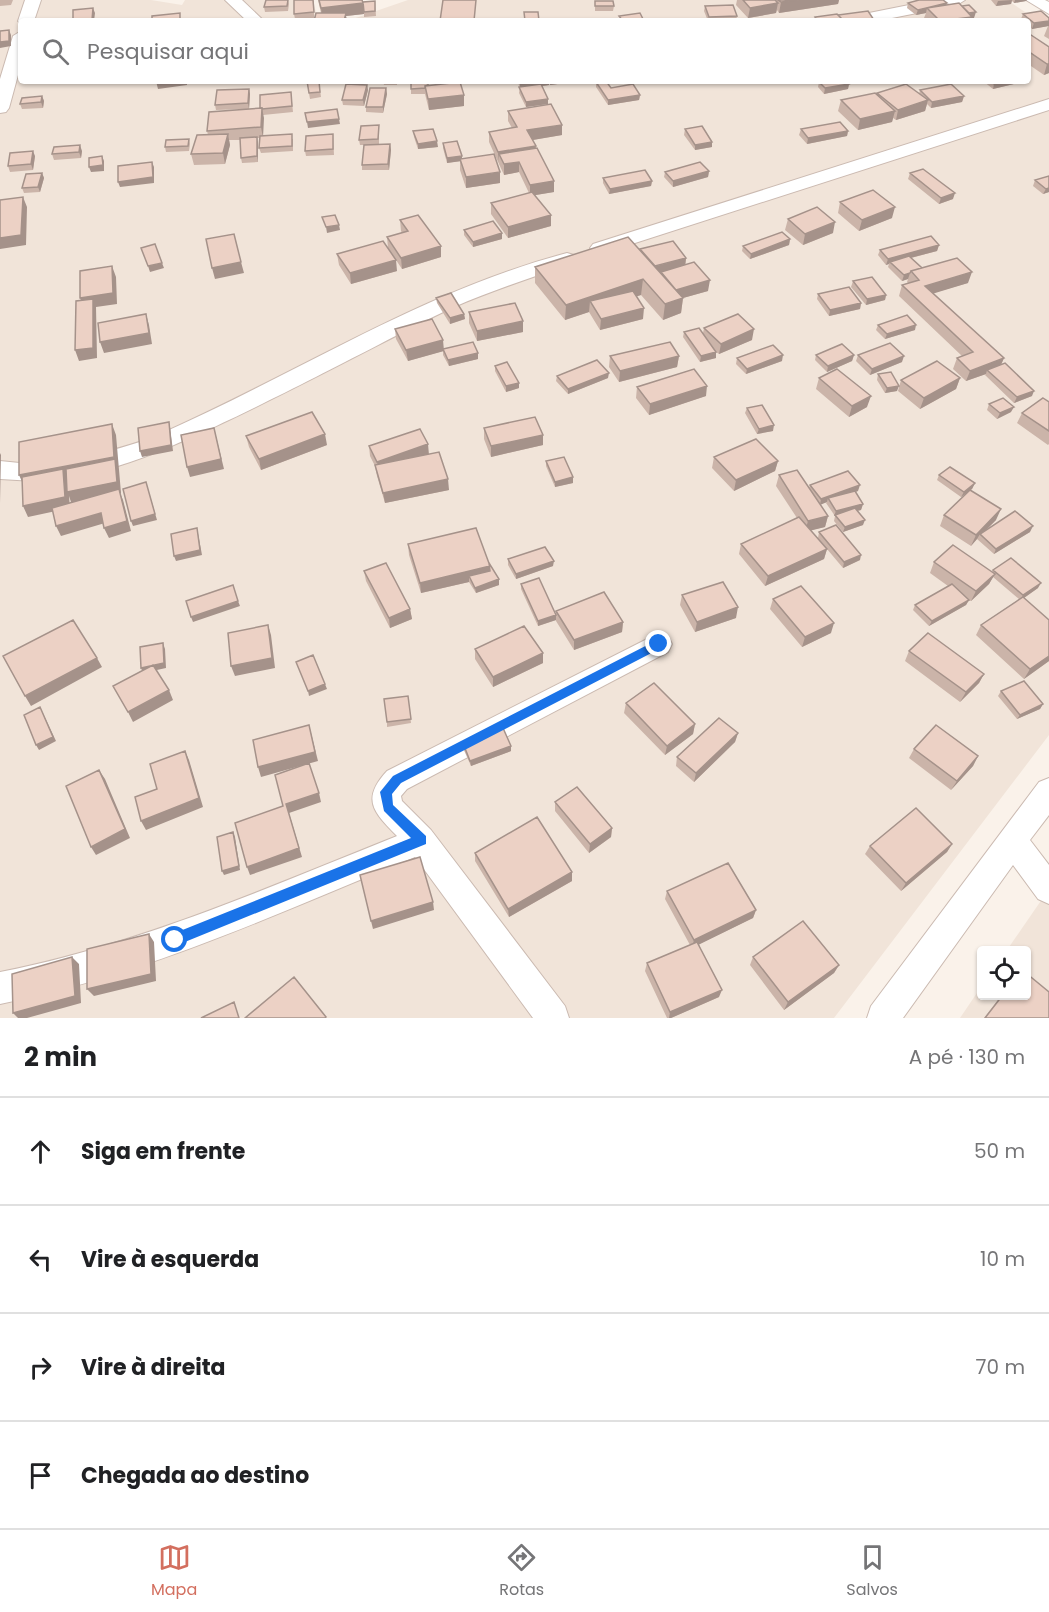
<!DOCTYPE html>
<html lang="pt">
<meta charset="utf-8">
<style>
:root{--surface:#fff;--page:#f2f2f2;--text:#202124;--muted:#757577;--line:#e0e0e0;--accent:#d36f5f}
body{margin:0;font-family:Poppins,sans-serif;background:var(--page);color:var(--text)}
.controls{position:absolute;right:18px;bottom:18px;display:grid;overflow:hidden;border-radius:6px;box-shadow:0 2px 4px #0004}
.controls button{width:54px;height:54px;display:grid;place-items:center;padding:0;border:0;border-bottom:2px solid var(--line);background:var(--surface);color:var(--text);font:30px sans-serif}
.stop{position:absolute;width:18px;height:18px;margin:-14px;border:4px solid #1a73e8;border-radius:50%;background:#fff}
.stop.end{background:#1a73e8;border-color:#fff;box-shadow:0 2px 6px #0008}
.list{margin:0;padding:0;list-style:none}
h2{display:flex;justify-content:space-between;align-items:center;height:78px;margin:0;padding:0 24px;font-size:26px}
h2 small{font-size:20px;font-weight:400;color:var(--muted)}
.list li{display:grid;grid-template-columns:39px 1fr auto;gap:18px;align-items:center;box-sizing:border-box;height:108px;padding:0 24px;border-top:2px solid var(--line)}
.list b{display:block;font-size:22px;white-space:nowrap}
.list em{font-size:20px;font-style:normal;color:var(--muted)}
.icon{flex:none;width:33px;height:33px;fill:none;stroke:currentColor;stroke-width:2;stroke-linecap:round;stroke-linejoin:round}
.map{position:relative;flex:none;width:1049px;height:1018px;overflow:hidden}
.search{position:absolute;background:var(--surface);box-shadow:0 2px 4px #0004;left:18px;right:18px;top:18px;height:66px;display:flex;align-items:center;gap:15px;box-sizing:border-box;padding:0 21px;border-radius:6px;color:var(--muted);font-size:22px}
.sheet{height:510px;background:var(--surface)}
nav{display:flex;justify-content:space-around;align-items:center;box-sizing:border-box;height:84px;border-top:2px solid var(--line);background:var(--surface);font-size:16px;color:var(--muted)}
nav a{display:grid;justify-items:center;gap:3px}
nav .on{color:var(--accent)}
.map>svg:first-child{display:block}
</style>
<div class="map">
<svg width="1049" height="1018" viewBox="0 0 1049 1018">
<rect width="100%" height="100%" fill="#faf2ea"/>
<path fill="#f1e4d9" d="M0,0H151L182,5L185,0H313L318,21H21V81H1028V21H347L408,0H1007L1049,28V735L834,1018H0Z
M1049,889V1018H960L981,987L982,996H1026V951L1007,950Z"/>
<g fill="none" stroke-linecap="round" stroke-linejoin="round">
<g stroke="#cbbab1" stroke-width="2">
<path id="street" d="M25,0H41L34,21H21V24L18,21Z
M225,0H242L264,21H247Z
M934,0H965L957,5L877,21H846L854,16Z
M1026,0H1045L1049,2V14Z
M21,31V64L9,108L6,112L0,113V79L13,36Z
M1049,99V110L607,252H593L590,248L593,244Z
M567,253L574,255L577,259L574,263C533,277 493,290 454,307C393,334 126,485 80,471L76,465L80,459C106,451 133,446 158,435C295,375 422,291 567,253Z
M0,461L59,467L63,473L59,479L51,482L0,479Z
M659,633L668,636L672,644L668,652L407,789L401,796L402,801L431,830L565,1006L569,1018H533L415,857C279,913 145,975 0,1004V972C138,945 267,888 397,836C373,812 361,799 387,771Z
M1049,778V815L1030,840L1049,865V904L1038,899L1013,865L903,1018H867L871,1006L1039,782Z"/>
</g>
<use href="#street" fill="#fff" fill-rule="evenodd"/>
</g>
<path fill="#cbb4a9" d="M0,0H13L11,5L0,6Z
M288,0L289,4L288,11L265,12L264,7Z
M314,0V18L295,19L294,14Z
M318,0H362L363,3L375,1L376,16L364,17V14L346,16L347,21H314L321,13Z
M737,0H839L838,4L779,13L777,10L776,13L748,18L736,5Z
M991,0H1027L1026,1L1014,3L1012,1L1011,4L996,6Z
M908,3H947L946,5L974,18H972L971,21H928L924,18L926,13L916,15L907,8Z
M595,6H614L613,11H595Z
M705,6L737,16L736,21H708L704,11Z
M1023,14L1049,18V39L1044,36L1048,26L1032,29L1028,25V21H1024L1021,19Z
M1028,33L1049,47V73L1044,75L1028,64Z
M267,81H282V82L267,83Z
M302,81H329L319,82L321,97L310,99L307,82H302Z
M383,81H397V85H384Z
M411,81L464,95V106L429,110L425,94H411Z
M517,81H580L550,85L549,82V85L542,86L548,99V104L526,107L519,93L520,87Z
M593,81H614L607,82L611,88L640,95L639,100L608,105L596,87V84H595Z
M983,81H1026L993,89Z
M819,82L849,84L848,89L824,94L818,87Z
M367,85L368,90L364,106L343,105L342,100Z
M386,88L387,94L383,113L366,112V107Z
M249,89L250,94L249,109L260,108L291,92L293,112L263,115V136L293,139V151L261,153L259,148L260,138H257L258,162L242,163L241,158L240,140H229L230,145L225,164L194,165L191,154L208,135L207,131L246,109L216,110L215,105Z
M920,90L964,96L962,102L931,108L927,104L925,111L896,120L893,118L892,122L858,130L838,111L841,100L876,94L877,93L919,94Z
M42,96L44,101L43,108L22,109L20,104Z
M508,111L562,135L532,140L554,192L535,195L551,226L508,238L491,214V203L529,193L519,172L504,175L489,142V132L512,128L508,121Z
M379,125V144H390L391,150L389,170H362V165L364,145H360L359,140Z
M685,129L712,142V147L695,150L684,135Z
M801,129L848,131L847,136L807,144L799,135Z
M413,131L438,147L418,149L414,137Z
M333,134L334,155L306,156L305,151Z
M189,139L190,144L189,151L166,152L165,147Z
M443,143L462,156V159L500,183L466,188L460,170V161L447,163L443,148Z
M82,151L81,158L54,160L52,154Z
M35,156L33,170L10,172L8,166Z
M709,171L708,177L673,187L664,177L665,172Z
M42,173L44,178L40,192L24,193L22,188Z
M910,173L953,199L939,204L908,179Z
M1049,176V192L1043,194L1033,186L1035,180Z
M603,178L652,181L651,186L609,194L603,183Z
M840,202L892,218L859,231L838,213Z
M788,219L833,233L803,245L785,230Z
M400,220L441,257L402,269L388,248L387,237L402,233L401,231Z
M464,230L502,233V239L473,247L464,235Z
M790,239L789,245L750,259L742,251L743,246Z
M939,245L937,251L911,258L922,268L968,283L933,293L1004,358L1001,365L1032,396L1014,403L985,375L986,374L966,381L953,369L957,358L962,356L899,296L902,285L908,283L907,282L908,279L902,281L888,267L889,264L886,265L878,255L880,250Z
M640,250L686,258L685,264L708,291L683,298L681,313L663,320L641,295L636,296L643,319L600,330L589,312L565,320L535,283V267Z
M337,254L397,271L351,284L339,265Z
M853,281L886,295L885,300L866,305L851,287Z
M818,294L861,303L860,309L829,316L817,299Z
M436,298L464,314L465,319L450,324L437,303Z
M469,312L523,332L477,341L469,323Z
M878,325L915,330L885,339L876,330Z
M704,328L752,340L719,354L716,352V358L700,362L683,337L684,332L703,333Z
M395,329L444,349L478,353V359L449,366L443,355V351L408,361L396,339Z
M816,355H854L852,361L827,372L815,360Z
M858,355L902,362L870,375L856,361Z
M610,356H679L677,367L619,382L609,367Z
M737,358L782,361L746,374L736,364Z
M495,366L519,388L506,392L495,371Z
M878,374L897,391L885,393L877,380Z
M557,376L608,378L568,394L556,381Z
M819,378L867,407L849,417L816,389Z
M960,378L956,389L920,409L898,391L901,380Z
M637,387L706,396L649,415L636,398Z
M1049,402V444L1048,445L1017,423L1022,413Z
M989,404L1011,412L997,419L987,410Z
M747,408L773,431L757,434L745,413Z
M484,428L543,435V445L491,457L484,439Z
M246,436L327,445L261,470L249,447Z
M369,446L429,454L449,490L385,503L377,476L375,466L370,456Z
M714,457L778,461L775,471L734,491L712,468Z
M546,461L573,483L555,487L546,466Z
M779,475L809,488L810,485L858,491L855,492L863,504L861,510L857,511L863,525L843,532L834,521L835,516L826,503L827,502L820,504L828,516L825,527L811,530L818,538L819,532L860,560L843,568L827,549L824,559L765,586L739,554L741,544L797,518L776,486Z
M939,475L975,483L972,489L970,490L996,520L987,529L1030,532L994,554L977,539L971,546L940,526L944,515L968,492L961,497L937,480Z
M408,544L489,564L499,579V585L476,593L469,582L421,593L409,555Z
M508,559L553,566L516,579L508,565Z
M934,562L992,572L993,570L1038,588L1024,598L1049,661L1024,679L976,635L981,625L1019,599L993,577L989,584L971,601L969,600L966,605L929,626L913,610L915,605L948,586L930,573Z
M364,571L410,609L412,619L390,628L366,581Z
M521,584L556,620L538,626L521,589Z
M682,595L736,618L695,632L680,605Z
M773,599L831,633L802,647L770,609Z
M556,611L623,622L622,632L574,650L556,621Z
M475,649L543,663L493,687L475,659Z
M909,651L984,674L979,683L960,702L905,661Z
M1001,691L1043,704L1040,709L1017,719L998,696Z
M408,696L411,723L387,727V722Z
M626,703L695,724L693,734L665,755L624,713Z
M738,733L735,742L694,782L676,766L677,757Z
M463,743L511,751L471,766L463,748Z
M914,749L978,756L973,766L951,790L909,758Z
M555,802L612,828L611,837L589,853L555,811Z
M952,844L947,852L901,891L865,854L870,846Z
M475,853L572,872V881L509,917L475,861Z
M667,891L756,910L753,918L699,944L719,997L671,1018H667L645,971L647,963L690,945L665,899Z
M753,957L839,965L834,973L784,1010L750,965Z
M1001,996H1026L1049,1018H984Z"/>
<path fill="#a5928a" d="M799,0H839L838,4L779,13L781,2Z
M1012,0L1011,4L996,6L998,1Z
M1015,0H1027L1026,1L1014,3Z
M363,3L364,14L346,16L347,21L322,18L321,8Z
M778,3L776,13L748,18L750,8Z
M947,3L946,8H927L926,13L916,15L918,10Z
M93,8L95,13L94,21L92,20Z
M976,12L974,18H972L971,21H940L966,14Z
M1049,21V26L1032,29L1034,23Z
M9,30L11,35V46L0,48V42Z
M1047,64H1049V73L1044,75Z
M156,81H187V85L158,89Z
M537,81H549V85L520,89V83Z
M551,81H580L550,85Z
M1006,81H1026L993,89L994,84Z
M849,84L848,89L824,94L825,88Z
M367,85L368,90L364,106L363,100Z
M386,88L387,94L383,113V107Z
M249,89L250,94L249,109L248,103Z
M464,95V106L429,110L428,99Z
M640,95L639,100L608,105V100Z
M42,96L44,101L43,108L41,102Z
M964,96L962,102L931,108L932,102Z
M548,99V104L526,107V102Z
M928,100L925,111L896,120L898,110Z
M262,108L264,118L263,138L261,127Z
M895,111L892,122L858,130L860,119Z
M339,119L340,124L308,128L307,122Z
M562,125V135L527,141V130Z
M848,131L847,136L807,144L808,138Z
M228,134L230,145L225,164L223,153Z
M257,137L258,142V162L257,156Z
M437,141L438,147L418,149V144Z
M712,142V147L695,150V145Z
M390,144L391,150L389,170L388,164Z
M80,145L82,151L81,158L79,152Z
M536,146L535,157L499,154V162L498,152Z
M33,151L35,156L33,170L31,164Z
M102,156L104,161V171L91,172L89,167Z
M462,156V161L447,163V158Z
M152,162L154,167V183L120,187L118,182Z
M519,162V172L504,175V164Z
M709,171L708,177L673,187V181Z
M500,172V183L466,188V177Z
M42,173L44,178L40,192L38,187Z
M554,181V192L530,196V185Z
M652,181L651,186L609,194L610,189Z
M1049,188V192L1043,194L1046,189Z
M955,193L953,199L939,204L941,198Z
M23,197L27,207L26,245L0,249V238Z
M895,207L892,218L859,231L862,220Z
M551,215V226L508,238V227Z
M835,222L833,233L803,245L805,234Z
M339,225L340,230L327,233L326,227Z
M502,233V239L473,247V242Z
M790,239L789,245L750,259L751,254Z
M939,245L937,251L891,263L890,262L889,264L886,265L888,259Z
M441,246V257L402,269L401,258Z
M686,258L685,269L661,272L660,275L653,267Z
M396,260L397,271L351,284L350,273Z
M241,262L244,273L215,279L212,268Z
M162,263L164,268L150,272L148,266Z
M112,266L116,277L117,304L96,307L97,358L79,361L75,350L84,309L80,298Z
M972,272L968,283L922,297L925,286Z
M910,273L908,279L902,281L904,275Z
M643,279L641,295L595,310L590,301L589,312L565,320L566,305Z
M710,280L708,291L683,298L681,313L663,320L665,304L676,290Z
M886,295L885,300L866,305L867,299Z
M861,303L860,309L829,316L830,310Z
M644,308L643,319L600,330L601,319Z
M146,314L149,325L152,344L104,353L100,342Z
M464,314L465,319L450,324V318Z
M523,321V332L477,341V331Z
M916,325L915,330L885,339L887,334Z
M754,329L752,340L719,354L721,344Z
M443,340L444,351L408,361L406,350Z
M716,352V358L700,362L701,356Z
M478,353V359L449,366L448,360Z
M783,355L782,361L746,374L747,369Z
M854,355L852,361L827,372L828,366Z
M679,356L677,367L619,382L620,371Z
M904,356L902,362L870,375L872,369Z
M1004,358L999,369L987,370L986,374L966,381L970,371Z
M609,373L608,378L568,394V389Z
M960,378L956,389L920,409L924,398Z
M519,383V388L506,392V386Z
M707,386L706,396L649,415L650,404Z
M899,386L897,391L885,393L887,388Z
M1034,391L1032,396L1014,403L1017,397Z
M871,396L867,407L849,417L852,406Z
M1014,407L1011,412L997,419L1000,413Z
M169,422L170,427L173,451L142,457L140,451Z
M112,424L116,435L121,493H120L123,500L131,531L109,538L104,528L127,521L71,502L69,496L70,508L28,517L23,506L24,486L19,475Z
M774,425L773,431L757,434L759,429Z
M214,428L224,469L190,477L187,467Z
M325,434L327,445L261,470L259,459Z
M543,435V445L491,457V446Z
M428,444L429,455L379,472L377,462Z
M0,453L1,455L0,503Z
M778,461L775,471L734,491L736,480Z
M573,477V483L555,487V482Z
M448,479L449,490L385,503L383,493Z
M146,482L157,520L133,526L131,521Z
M975,483L972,489L961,497L964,492Z
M860,485L858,491L830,501L828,498L827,502L820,505L821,499Z
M863,504L861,510L834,516L836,511Z
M1001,509L996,520L981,535L980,534L977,539L971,546L976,535Z
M101,513L105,523L61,536L56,526Z
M828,516L825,527L805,532L808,521Z
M865,520L863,525L843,532L845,527Z
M1033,526L1030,532L994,554L996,549Z
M197,528L202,555L176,561L174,556Z
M827,549L824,559L765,586L768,576Z
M861,555L860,560L843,568L844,562Z
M554,561L553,566L516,579V574Z
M490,566V576H469V582L421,593L420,583Z
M995,574L989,584L971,601L976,591Z
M499,579V585L476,593L475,588Z
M1041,583L1038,588L1021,600L1023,595Z
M969,600L966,605L929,626L932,621Z
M238,601L240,606L193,622L191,617Z
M738,607L736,618L695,632L697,622Z
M410,609L412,619L390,628L389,618Z
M556,615V620L538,626V621Z
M623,622L622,632L574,650V640Z
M834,623L831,633L802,647L805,637Z
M268,625L271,635L275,668L235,676L231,666Z
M163,643L165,649L166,668L143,673L141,668Z
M543,653V663L493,687V677Z
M1049,656V661L1024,679L1030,669Z
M97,658L102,667L31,706L25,696Z
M984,674L979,683L960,702L966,692Z
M325,684L327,689L309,696L308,691Z
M169,690L173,700L133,722L128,712Z
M1043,704L1040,709L1017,719L1020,715Z
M40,707L56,741L39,750L36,745Z
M695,724L693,734L665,755L667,746Z
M309,725L318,761L261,777L258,767Z
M738,733L735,742L694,782L696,773Z
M511,746V751L471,766L470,761Z
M185,751L189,760L203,807L146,830L141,821Z
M978,756L973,766L951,790L957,781Z
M99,770L105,779L130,838L96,855L91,847Z
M319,793L321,802L289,813L302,857L250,875L247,867L286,804Z
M612,828L611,837L589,853L590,844Z
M233,832L235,837L240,870L224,875L222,871Z
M952,844L947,852L901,891L906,883Z
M572,872V881L509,917L508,909Z
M433,902L434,910L373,929L371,921Z
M756,910L753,918L692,948L694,940Z
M149,934L154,942L156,981L94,996L87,989Z
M72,957L79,964L81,1003L27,1018H18L13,1013Z
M839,965L834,973L784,1010L788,1002Z
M722,990L719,997L671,1018H669L670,1012Z"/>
<path fill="#ecd1c5" stroke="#a5928a" stroke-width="1.5" d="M266,0H288L287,6L264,7Z
M294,0H313L314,12L294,14Z
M319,0H362L363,3L321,8Z
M443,0H476L474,21H440Z
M743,0H775L778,3L750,8Z
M778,0H799L781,2Z
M919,0H943L947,3L918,10L908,3Z
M375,1V11L364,12L363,2Z
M595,1H613L614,6H595Z
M959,3L972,17L940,21L927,8Z
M733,5L737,16L709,17L705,6Z
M969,5L976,12L969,13L962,6Z
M93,8L92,20L73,21V10Z
M868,11L874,20L862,21H844L838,15Z
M1041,11L1049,18V21L1034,23L1023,14Z
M524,12H538L539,21H525Z
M180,13V21H152V16Z
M316,13H346L344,21H314Z
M640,13L644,21H623L619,16Z
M837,14L844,21H808L817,20L815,17Z
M220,19H257L256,21H220Z
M9,30V41L0,42V31Z
M1028,33L1049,47V64H1047L1028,51Z
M307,81H319L320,92L309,93Z
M411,81H428V85L425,86V88L411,89Z
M519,81H537L520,83Z
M601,81H606L611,88L633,84L640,95L608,100L596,82Z
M823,81H846L849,84L825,88L819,82Z
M991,81H1006L994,84Z
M460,82L464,95L428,99L425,86Z
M346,84L367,85L363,100H342Z
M541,84L548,99L526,102L519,87Z
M906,84L928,100L898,110L877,93Z
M951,84L964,96L932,102L920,90Z
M370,88H386L383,107H366Z
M249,89L248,103L215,105L217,90Z
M291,92L292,106L262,109V108H260V95Z
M875,93L895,111L860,119L841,100Z
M42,96L41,102L20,104L22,98Z
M551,104L562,125L527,130L536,146L498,152L489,132L517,127L508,111Z
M262,108L261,127L207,131L209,112Z
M337,109L339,119L307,122L305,113Z
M840,122L848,131L808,138L801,129Z
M379,125L378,139L359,140L361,126Z
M702,126L712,142L695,145L685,129Z
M433,129L437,141L418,144L413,131Z
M228,134L223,153L191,154L197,135Z
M292,134V146L259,148L260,136Z
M333,134V149L305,151L306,136Z
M257,137V156L241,158L240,138Z
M189,139L188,146L165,147L166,140Z
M457,141L462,156L447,158L443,143Z
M390,144L388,164L362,165L364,145Z
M80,145L79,152L52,154L54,147Z
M537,148L554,181L530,185L519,162L504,164L499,154Z
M33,151L31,164L8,166L10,153Z
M494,154L500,172L466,177L460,159Z
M102,156L103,165L89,167V158Z
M152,162L153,177L118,182V166Z
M700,162L709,171L673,181L665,172Z
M923,169L955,193L941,198L910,173Z
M645,170L652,181L610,189L603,178Z
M42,173L38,187L22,188L26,174Z
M1049,176V188L1046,189L1035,180Z
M873,190L895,207L862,220L840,202Z
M532,192L551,215L508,227L491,203Z
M23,197L21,235L0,238V200Z
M817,207L835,222L805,234L788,219Z
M335,215L339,225L326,227L322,217Z
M418,215L441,246L401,258L387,237L408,231L400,220Z
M493,221L502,233L473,242L464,230Z
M782,232L790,239L751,254L743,246Z
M234,234L241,262L212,268L206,239Z
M931,236L939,245L888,259L880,250Z
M628,237L683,298L665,304L643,279L566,305L535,267Z
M383,241L396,260L350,273L337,254Z
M673,241L686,258L655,266L640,249Z
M155,244L162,263L148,266L141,248Z
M909,256L922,268L911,271L910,273L904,275L890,262Z
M957,258L972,272L925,286L1004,358L970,371L957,358L973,352L902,285L919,280L911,271Z
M694,262L710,280L676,290L661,272Z
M112,266L113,293L80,298V271Z
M872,277L886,295L867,299L853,281Z
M849,287L861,303L830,310L818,294Z
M633,291L644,308L601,319L590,301Z
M451,293L464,314L450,318L436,298Z
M93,299V348L75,350L76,301Z
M515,303L523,321L477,331L469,312Z
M146,314L149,333L100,342L98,323Z
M738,314L754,329L721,344L704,328Z
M907,315L916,325L887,334L878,325Z
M432,319L443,340L406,350L395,329Z
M699,328L716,352L701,356L684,332Z
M473,342L478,353L448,360L443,349Z
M670,342L679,356L620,371L610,356Z
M890,343L904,356L872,369L858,355Z
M842,344L854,355L828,366L816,355Z
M773,345L783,355L747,369L737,358Z
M597,360L609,373L568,389L557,376Z
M937,361L960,378L924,398L901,380Z
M507,362L519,383L506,386L495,366Z
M1005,363L1034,391L1017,397L987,370Z
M694,369L707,386L650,404L637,387Z
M837,369L871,396L852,406L819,378Z
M891,372L899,386L887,388L878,374Z
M1003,398L1014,407L1000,413L989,404Z
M1043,398L1049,402V431L1022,413Z
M762,405L774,425L759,429L747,408Z
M312,412L325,434L259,459L246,436Z
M535,417L543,435L491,446L484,428Z
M169,422L171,445L140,451L138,428Z
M112,424L114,457L19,475V442Z
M214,428L221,459L187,467L181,435Z
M420,429L428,444L377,462L369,446Z
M756,439L778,461L736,480L714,457Z
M439,452L448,479L383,493L375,465Z
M564,457L573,477L555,482L546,461Z
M115,459L117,482L67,492L66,469Z
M950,467L975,483L964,492L939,475Z
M63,469L65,497L23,506L22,477Z
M797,470L828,516L808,521L779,475Z
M848,471L860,485L821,499L810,485Z
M146,482L155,514L131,521L123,489Z
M119,489L127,521L104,528L101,513L56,526L52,508Z
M970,490L1001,509L976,535L944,515Z
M855,491L863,504L836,511L828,498Z
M855,508L865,520L845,527L835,515Z
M1015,511L1033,526L996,549L980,534Z
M799,517L827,549L768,576L741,544Z
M836,525L861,555L844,562L819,532Z
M197,528L200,550L174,556L171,534Z
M476,528L490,566L420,583L408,544Z
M953,545L995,574L976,591L934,562Z
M545,547L554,561L516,574L508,559Z
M1011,558L1041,583L1023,595L993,570Z
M386,563L410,609L389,618L364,571Z
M489,563L499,579L475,588L469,576L490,571Z
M539,578L556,615L538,621L521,584Z
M723,582L738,607L697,622L682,595Z
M952,584L969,600L932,621L915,605Z
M233,585L238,601L191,617L186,601Z
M801,586L834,623L805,637L773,599Z
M604,592L623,622L574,640L556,611Z
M1023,597L1049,620V656L1030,669L981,625Z
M73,620L97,658L25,696L3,656Z
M268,625L272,658L231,666L228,633Z
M524,626L543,653L493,677L475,649Z
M928,633L984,674L966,692L909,651Z
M163,643L164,663L141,668L140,647Z
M313,655L325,684L308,691L296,662Z
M153,665L169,690L128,712L113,686Z
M1024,681L1043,704L1020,715L1001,691Z
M654,683L695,724L667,746L626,703Z
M408,696L411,719L387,722L384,699Z
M40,707L53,737L36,745L24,715Z
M719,718L738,733L696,773L677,757Z
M309,725L315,752L258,767L253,740Z
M936,725L978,756L957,781L914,749Z
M503,728L511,746L470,761L463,743Z
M185,751L199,798L141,821L135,797L157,789L150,764Z
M309,763L319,793L286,804L299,848L247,867L235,823L283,806L275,775Z
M99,770L125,829L91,847L66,786Z
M577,787L612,828L590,844L555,802Z
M916,808L952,844L906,883L870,846Z
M537,817L572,872L508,909L475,853Z
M233,832L239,866L222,871L217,837Z
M420,857L433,902L371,921L360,875Z
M728,863L756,910L694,940L667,891Z
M803,921L839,965L788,1002L753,957Z
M149,934L151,974L87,989V949Z
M697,942L722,990L670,1012L647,963Z
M72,957L75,996L13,1013L12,974Z
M1026,973L1049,992V1018H985L1002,996H1026Z
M294,977L326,1017L325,1018H245Z
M234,1002L239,1018H201Z"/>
<path fill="#1a73e8" d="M659,639L663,640V647L401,783L392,794L393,805L426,836V844L175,946L170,944L168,940L170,935L411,838L384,811L380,792L393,776Z"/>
</svg>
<div class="controls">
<button><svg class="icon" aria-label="locate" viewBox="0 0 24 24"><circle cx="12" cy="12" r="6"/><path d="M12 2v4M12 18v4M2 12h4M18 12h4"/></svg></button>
</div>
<div class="stop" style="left:175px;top:940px"></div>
<div class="stop end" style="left:659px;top:644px"></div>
<div class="search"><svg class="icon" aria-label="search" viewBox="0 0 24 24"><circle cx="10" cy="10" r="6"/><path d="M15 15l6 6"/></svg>Pesquisar aqui</div>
</div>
<section class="sheet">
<h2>2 min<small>A pé · 130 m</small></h2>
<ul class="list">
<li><svg class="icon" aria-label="ahead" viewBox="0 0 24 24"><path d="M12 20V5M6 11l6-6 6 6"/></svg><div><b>Siga em frente</b></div><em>50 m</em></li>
<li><svg class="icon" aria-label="left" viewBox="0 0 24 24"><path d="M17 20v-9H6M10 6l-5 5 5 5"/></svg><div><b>Vire à esquerda</b></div><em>10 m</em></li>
<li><svg class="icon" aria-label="right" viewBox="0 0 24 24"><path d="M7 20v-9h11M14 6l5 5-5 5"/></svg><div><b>Vire à direita</b></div><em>70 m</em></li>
<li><svg class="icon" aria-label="arrive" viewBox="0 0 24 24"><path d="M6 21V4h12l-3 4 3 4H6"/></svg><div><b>Chegada ao destino</b></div></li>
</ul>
</section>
<nav>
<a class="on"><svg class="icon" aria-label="map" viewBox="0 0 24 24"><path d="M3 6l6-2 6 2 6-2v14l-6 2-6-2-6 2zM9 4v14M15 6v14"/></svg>Mapa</a>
<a><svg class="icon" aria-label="directions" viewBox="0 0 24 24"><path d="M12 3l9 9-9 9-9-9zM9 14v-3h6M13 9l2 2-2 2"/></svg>Rotas</a>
<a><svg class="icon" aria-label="saved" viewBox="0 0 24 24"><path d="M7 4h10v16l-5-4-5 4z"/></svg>Salvos</a>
</nav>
